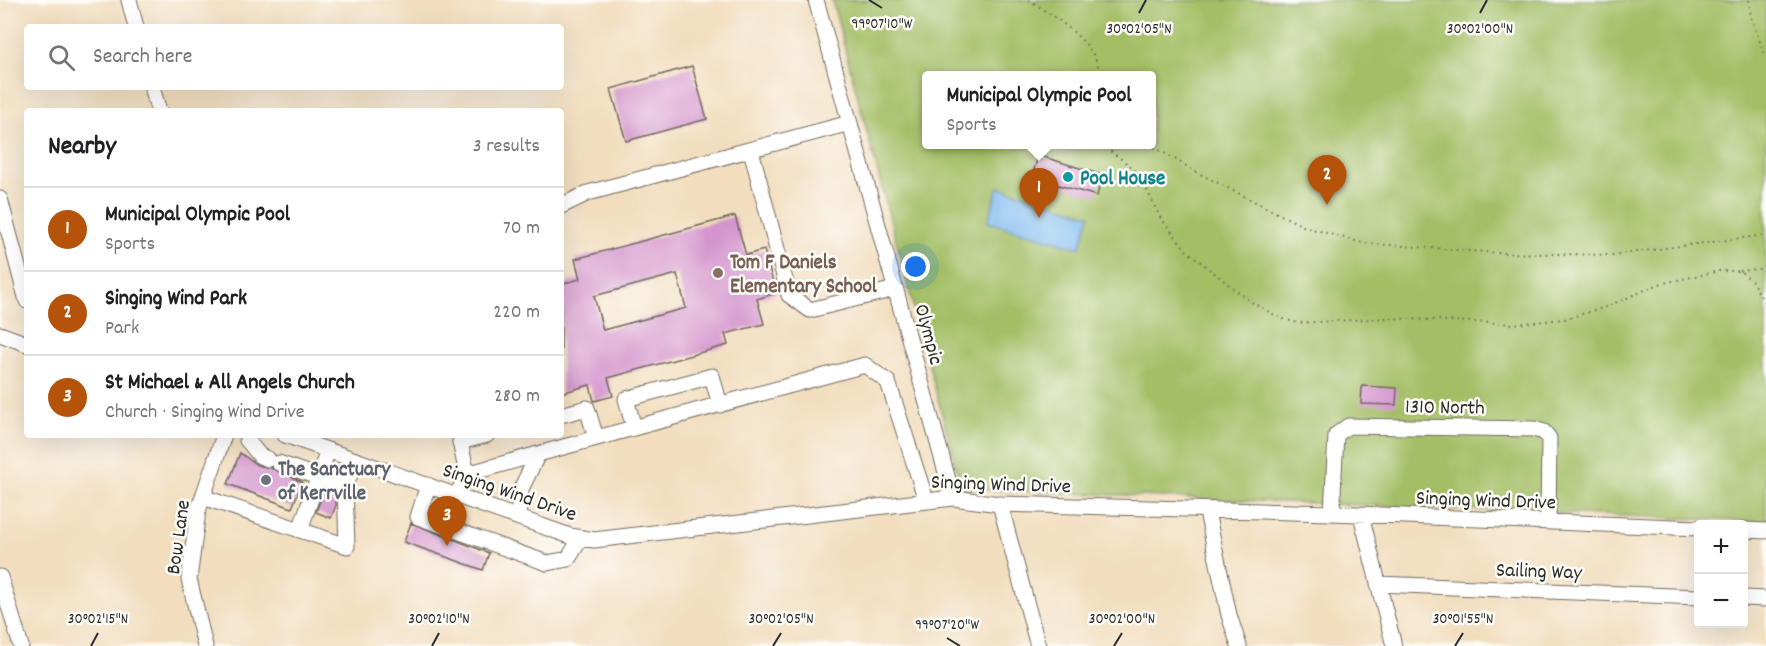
<!DOCTYPE html>
<meta charset="utf-8">
<style>
:root{--surface:#fff;--page:#f6f6f6;--text:#202124;--muted:#757577;--line:#e0e0e0;--accent:#b45309}
body{margin:0;font-family:Dekko,sans-serif;background:var(--page);color:var(--text)}
.controls{position:absolute;right:18px;bottom:18px;display:grid;overflow:hidden;border-radius:6px;box-shadow:0 6px 24px #0002}
.controls button{width:54px;height:54px;display:grid;place-items:center;padding:0;border:0;border-bottom:2px solid var(--line);background:var(--surface);color:var(--text);font:30px sans-serif}
.you{position:absolute;left:916px;top:267px;width:21px;height:21px;margin:-15px;border:4px solid #fff;border-radius:50%;background:#1a73e8;box-shadow:0 0 0 9px #1a73e833}
.badge{display:grid;place-items:center;width:39px;height:39px;border-radius:50%;background:var(--accent);color:#fff;font-size:20px;font-weight:700}
.pin{position:absolute;translate:-50% -50px;filter:drop-shadow(0 2px 3px #0008)}
.pin::after{content:'';position:absolute;top:32px;width:21px;height:18px;background:inherit;clip-path:polygon(0 0,100% 0,50% 100%)}
.popup{position:absolute;left:922px;top:71px;width:234px;height:78px;box-sizing:border-box;display:grid;place-content:center;border-radius:6px;background:var(--surface);filter:drop-shadow(0 2px 4px #0005);font-size:20px;white-space:nowrap;color:var(--muted)}
.popup b{font-size:22px;color:var(--text)}
.popup::after{content:'';position:absolute;left:50%;top:100%;margin-left:-12px;border:12px solid transparent;border-top-color:var(--surface)}
.list{margin:0;padding:0;list-style:none}
h2{display:flex;justify-content:space-between;align-items:center;height:78px;margin:0;padding:0 24px;font-size:26px}
h2 small{font-size:20px;font-weight:400;color:var(--muted)}
.list li{display:grid;grid-template-columns:39px 1fr auto;gap:18px;align-items:center;box-sizing:border-box;height:84px;padding:0 24px;border-top:2px solid var(--line)}
.list b{display:block;font-size:22px;white-space:nowrap}
.list p{margin:0;font-size:20px;white-space:nowrap;color:var(--muted)}
.list em{font-size:20px;font-style:normal;color:var(--muted)}
.icon{flex:none;width:33px;height:33px;fill:none;stroke:currentColor;stroke-width:2;stroke-linecap:round;stroke-linejoin:round}
.map{position:relative;flex:none;width:1766px;height:646px;overflow:hidden}
.search{position:absolute;background:var(--surface);box-shadow:0 6px 24px #0002;left:24px;top:24px;width:540px;height:66px;display:flex;align-items:center;gap:15px;box-sizing:border-box;padding:0 21px;border-radius:6px;color:var(--muted);font-size:22px}
.panel{position:absolute;background:var(--surface);box-shadow:0 6px 24px #0002;left:24px;top:108px;width:540px;height:330px;border-radius:6px}
.map>svg:first-child{display:block}
</style>
<div class="map">
<svg width="1766" height="646" viewBox="0 0 1766 646">
<rect width="100%" height="100%" fill="#fdfcf7"/>
<filter id="ink" filterUnits="userSpaceOnUse"><feTurbulence type="fractalNoise" baseFrequency=".0167" numOctaves="2"/><feDisplacementMap in="SourceGraphic" scale="12" xChannelSelector="R" yChannelSelector="G"/><feConvolveMatrix kernelMatrix="1 2 1 2 8 2 1 2 1" color-interpolation-filters="sRGB"/></filter>
<filter id="wash" filterUnits="userSpaceOnUse"><feTurbulence type="fractalNoise" baseFrequency=".008" numOctaves="4" result="noise"/><feDisplacementMap in="SourceGraphic" scale="24" xChannelSelector="R" yChannelSelector="G"/><feGaussianBlur stdDeviation="1.35" result="paint"/><feColorMatrix in="noise" values="0 0 0 0 0 0 0 0 0 0 0 0 0 0 0 0 0 1.4 0 .05"/><feComposite in="paint" operator="in"/></filter>
<g filter="url(#wash)">
<rect width="100%" height="100%" fill="#f2ddbe"/>
<path fill="#a3be65" stroke="#677448" stroke-width="1.5" fill-rule="evenodd" d="M832,0H1766V522L966,489L961,486ZM926,76H1152V144H926Z"/>
<path fill="#80bcf2" stroke="#56748e" stroke-width="1.5" d="M998,187L1090,215L1080,248L988,222Z"/>
<g id="blocks">
<path fill="#d494cd" fill-rule="evenodd" d="M692,66L707,119L626,141L611,89Z
M1041,156L1102,175L1097,196L1034,178L1036,174L1033,173L1037,160H1040Z
M735,216L746,255L764,250L776,293L757,299L764,324L725,334L728,345L608,378L613,396L594,401L590,385L561,393V284L580,279L575,259ZM677,274L686,308L603,330L594,296Z
M1362,386L1397,388L1396,405L1361,404Z
M240,453L257,465L271,468L302,482L292,508L228,484Z
M324,490L335,494L336,505L331,518L316,512Z
M411,523L489,553L483,570L404,542Z"/>
</g>
</g>
<g filter="url(#ink)">
<use href="#blocks" fill-opacity="0" stroke="#71695e" stroke-width="1.5"/>
<g fill="none" stroke-linecap="round" stroke-linejoin="round">
<g stroke="#71695e" stroke-width="17">
<path id="minor" d="M129,0L136,27
M816,0L953,498
M152,87L159,111
M751,150L789,295L810,310L895,289
M0,199L27,301
M561,206L588,193L850,123
M0,334L27,344
M561,415L587,408L596,438
M634,428L626,399L712,376L720,405
M249,435L247,440L260,456L268,459
M285,435L570,536L594,540L953,498L1000,504L1332,513L1698,528
M279,463L345,487
M467,474L460,442L487,435
M428,485L418,517L547,563L568,559L581,538
M457,495L467,474L538,454
M203,497L347,546L345,487L356,460
M1000,504L1038,646
M1207,512L1229,615L1239,646
M1332,513L1336,435L1348,426L1534,429L1544,432L1549,438L1548,522
M1361,515L1394,646
M518,516L521,489L538,454L865,365L888,382L926,500
M300,530L328,450
M1744,530L1766,531
M0,577L21,646
M1378,584L1698,597
M1744,598L1766,599
M205,646L189,579L198,511L224,435"/>
</g>
<path stroke="#71695e" stroke-width="2" stroke-dasharray="1.5 4.5" stroke-linecap="butt" d="M1029,0C1052,15 1102,46 1099,76
M1749,0L1751,18L1766,57
M1101,144L1133,168L1142,180L1160,217L1187,251L1248,300L1280,318L1298,323L1390,318L1514,324L1565,319L1606,307L1659,284L1719,271H1740L1752,281L1766,306
M1149,144L1200,174L1305,227L1363,243L1499,253L1612,255L1766,235
M1740,271L1759,269L1766,271"/>
<use href="#minor" stroke="#fff" stroke-width="15"/>
</g>
</g>
<path fill="none" stroke="#2b2b2b" stroke-width="2" d="M869,0L882,8M1139,13L1146,0M1480,13L1487,0M947,638L960,646M91,646L98,633M432,646L439,633M773,646L781,633M1114,646L1122,633M1455,646L1463,633"/>
<circle fill="#0f9aa8" stroke="#fdfcf7" stroke-width="2" cx="1068" cy="177" r="6"/>
<circle fill="#8d6e63" stroke="#fdfcf7" stroke-width="2" cx="718" cy="273" r="6"/>
<circle fill="#6b7280" stroke="#fdfcf7" stroke-width="2" cx="266" cy="480" r="6"/>
<g text-anchor="middle" stroke-width="5" stroke-linejoin="round" paint-order="stroke">
<g font-size="21" font-weight="bold" fill="#0d838f" stroke="#fdfcf7" text-anchor="start">
<text x="1080" y="184">Pool House</text>
</g>
<g font-size="21" font-weight="bold" fill="#785e54" stroke="#fdfcf7" text-anchor="start">
<text x="730" y="268">Tom F Daniels<tspan x="730" dy="24">Elementary School</tspan></text>
</g>
<g font-size="21" fill="#2b2b2b" stroke="#fdfcf7">
<text transform="translate(930 334) rotate(75)" y="7">Olympic</text>
<text transform="translate(1445 406) rotate(1)" y="7">1310 North</text>
<text transform="translate(1001 483) rotate(2)" y="7">Singing Wind Drive</text>
<text transform="translate(510 491) rotate(19)" y="7">Singing Wind Drive</text>
<text transform="translate(1486 499) rotate(2)" y="7">Singing Wind Drive</text>
<text transform="translate(177 537) rotate(-82)" y="7">Bow Lane</text>
<text transform="translate(1539 570) rotate(2)" y="7">Sailing Way</text>
</g>
<g font-size="21" font-weight="bold" fill="#5b616d" stroke="#fdfcf7" text-anchor="start">
<text x="278" y="475">The Sanctuary<tspan x="278" dy="24">of Kerrville</tspan></text>
</g>
</g>
<g font-size="15" text-anchor="middle" fill="#2b2b2b" stroke="#fdfcf7" stroke-width="5" stroke-linejoin="round" paint-order="stroke">
<text x="882" y="28">99°07'10"W</text>
<text x="1139" y="33">30°02'05"N</text>
<text x="1480" y="33">30°02'00"N</text>
<text x="98" y="623">30°02'15"N</text>
<text x="439" y="623">30°02'10"N</text>
<text x="781" y="623">30°02'05"N</text>
<text x="1122" y="623">30°02'00"N</text>
<text x="1463" y="623">30°01'55"N</text>
<text x="947" y="629">99°07'20"W</text>
</g>
</svg>
<div class="controls">
<button>+</button>
<button>−</button>
</div>
<div class="you"></div>
<div class="pin badge" style="left:1039px;top:218px">1</div>
<div class="popup"><b>Municipal Olympic Pool</b>Sports</div>
<div class="pin badge" style="left:1327px;top:205px">2</div>
<div class="pin badge" style="left:447px;top:546px">3</div>
<div class="search"><svg class="icon" aria-label="search" viewBox="0 0 24 24"><circle cx="10" cy="10" r="6"/><path d="M15 15l6 6"/></svg>Search here</div>
<section class="panel">
<h2>Nearby<small>3 results</small></h2>
<ul class="list">
<li><span class="badge">1</span><div><b>Municipal Olympic Pool</b><p>Sports</p></div><em>70 m</em></li>
<li><span class="badge">2</span><div><b>Singing Wind Park</b><p>Park</p></div><em>220 m</em></li>
<li><span class="badge">3</span><div><b>St Michael &amp; All Angels Church</b><p>Church · Singing Wind Drive</p></div><em>280 m</em></li>
</ul>
</section>
</div>
